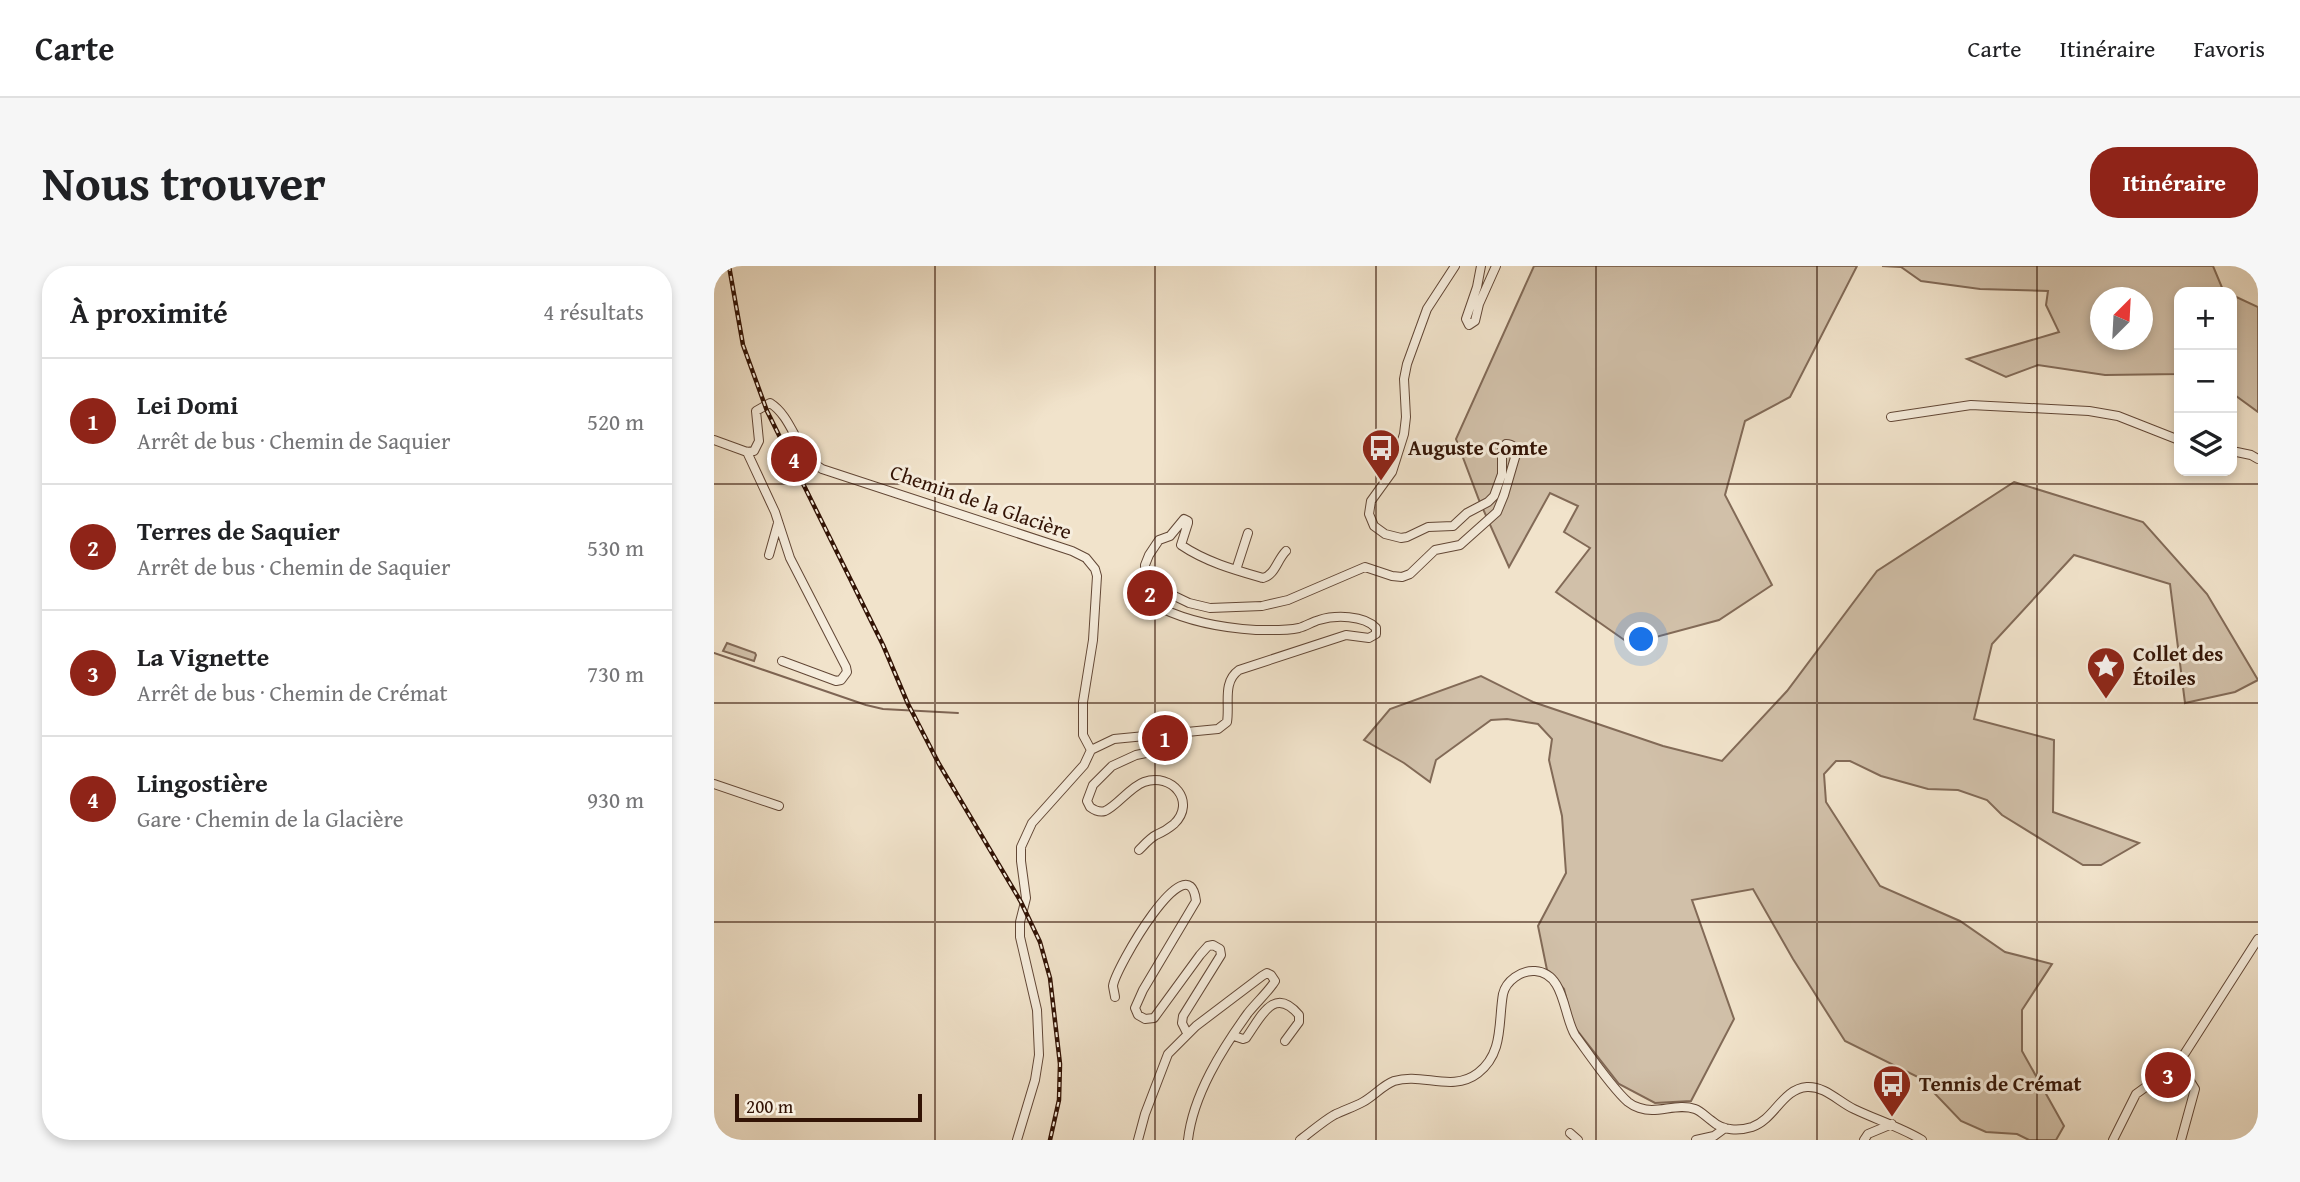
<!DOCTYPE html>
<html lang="fr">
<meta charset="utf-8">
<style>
:root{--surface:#fff;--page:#f6f6f6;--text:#202124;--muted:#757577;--line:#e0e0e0;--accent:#8f2418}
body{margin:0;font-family:"Gentium Book Plus",serif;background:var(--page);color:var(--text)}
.controls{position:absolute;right:21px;top:21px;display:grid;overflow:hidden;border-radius:14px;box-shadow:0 4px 10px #0003}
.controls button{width:63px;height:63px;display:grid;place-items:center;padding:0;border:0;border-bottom:2px solid var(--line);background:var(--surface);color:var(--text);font:35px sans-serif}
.compass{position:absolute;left:1376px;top:21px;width:63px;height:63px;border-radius:50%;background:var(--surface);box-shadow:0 4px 10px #0003;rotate:24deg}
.scale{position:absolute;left:21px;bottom:18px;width:187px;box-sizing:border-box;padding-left:7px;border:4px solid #321305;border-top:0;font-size:19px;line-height:24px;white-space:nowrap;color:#321305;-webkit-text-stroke:5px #f6eddd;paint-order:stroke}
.you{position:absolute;left:928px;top:374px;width:24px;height:24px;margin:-18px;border:5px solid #fff;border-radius:50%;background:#1a73e8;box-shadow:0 0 0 10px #1a73e833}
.badge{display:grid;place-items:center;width:46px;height:46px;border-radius:50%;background:var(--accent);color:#fff;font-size:23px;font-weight:700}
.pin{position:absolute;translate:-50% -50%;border:4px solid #fff;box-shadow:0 2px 7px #0006}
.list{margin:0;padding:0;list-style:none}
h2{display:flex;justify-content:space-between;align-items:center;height:91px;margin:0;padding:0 28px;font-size:30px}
h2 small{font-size:23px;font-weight:400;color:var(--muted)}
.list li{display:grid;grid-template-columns:46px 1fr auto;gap:21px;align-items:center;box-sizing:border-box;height:126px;padding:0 28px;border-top:2px solid var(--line)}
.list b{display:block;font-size:26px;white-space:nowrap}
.list p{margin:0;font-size:23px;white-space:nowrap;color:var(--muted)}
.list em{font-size:23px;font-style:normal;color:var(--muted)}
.icon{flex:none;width:38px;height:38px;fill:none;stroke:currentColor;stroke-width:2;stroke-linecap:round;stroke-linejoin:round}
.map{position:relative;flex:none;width:1544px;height:874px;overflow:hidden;border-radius:28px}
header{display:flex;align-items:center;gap:42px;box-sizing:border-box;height:98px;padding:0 35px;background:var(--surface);border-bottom:2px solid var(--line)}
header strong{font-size:33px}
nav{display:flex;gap:38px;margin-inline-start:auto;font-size:24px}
.intro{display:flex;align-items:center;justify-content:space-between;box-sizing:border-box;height:168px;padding:0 42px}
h1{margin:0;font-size:49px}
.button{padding:18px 32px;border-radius:28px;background:var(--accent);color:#fff;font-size:24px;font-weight:700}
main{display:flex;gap:42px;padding:0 42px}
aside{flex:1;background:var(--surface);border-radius:28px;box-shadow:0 4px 10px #0003}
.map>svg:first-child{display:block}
</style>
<header>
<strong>Carte</strong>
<nav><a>Carte</a><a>Itinéraire</a><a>Favoris</a></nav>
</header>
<div class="intro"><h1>Nous trouver</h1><a class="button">Itinéraire</a></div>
<main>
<aside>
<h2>À proximité<small>4 résultats</small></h2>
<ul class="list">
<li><span class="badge">1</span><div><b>Lei Domi</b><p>Arrêt de bus · Chemin de Saquier</p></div><em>520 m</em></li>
<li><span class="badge">2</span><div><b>Terres de Saquier</b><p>Arrêt de bus · Chemin de Saquier</p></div><em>530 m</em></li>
<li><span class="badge">3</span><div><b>La Vignette</b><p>Arrêt de bus · Chemin de Crémat</p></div><em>730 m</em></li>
<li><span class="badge">4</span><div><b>Lingostière</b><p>Gare · Chemin de la Glacière</p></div><em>930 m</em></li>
</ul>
</aside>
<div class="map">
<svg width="1544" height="874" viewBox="0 0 1544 874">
<rect width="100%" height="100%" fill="#f1e3cb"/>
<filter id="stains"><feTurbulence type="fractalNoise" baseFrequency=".00286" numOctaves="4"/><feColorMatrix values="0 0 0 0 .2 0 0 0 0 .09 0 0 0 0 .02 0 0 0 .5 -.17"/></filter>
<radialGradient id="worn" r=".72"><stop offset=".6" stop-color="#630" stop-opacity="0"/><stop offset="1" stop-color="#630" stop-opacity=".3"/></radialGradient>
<path fill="#d1c0a9" stroke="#826a57" stroke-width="2" fill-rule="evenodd" d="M820,0H1143L1076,131L1031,155L1011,229L1058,319L1005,354L916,378L842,326L876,282L850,266L864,240L836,227L795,301L765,234L742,173Z
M1168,0H1499L1509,24L1513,26H1465V108L1391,109L1324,99L1292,111L1253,93L1345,66L1332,39L1334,25L1266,23L1207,15L1187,1ZM1386,32H1428V74H1386Z
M1518,29L1544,41V146L1518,127Z
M1300,216L1429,256L1493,328L1544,414L1521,426L1471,437L1456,318L1360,289L1278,378L1260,453L1340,474L1339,546L1425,577L1387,599H1369L1288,549L1273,534L1244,524L1214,523L1167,510L1136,495H1122L1110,508L1112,536L1166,620L1246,655L1291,686L1338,698L1308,744V785L1350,860L1342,874H1315L1303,868L1272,866L1247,855L1206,812L1131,775L1079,693L1039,623L978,634L1020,753L977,835L941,837L905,818L859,759L850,723L833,704L824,660L852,607L848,550L835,494L838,473L824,458L793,453L777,454L722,494L716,516L690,497L650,474L676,443L767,410L819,436L949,480L1008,495L1073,425L1163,305Z
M13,377L41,387L42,389L40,395L9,385Z"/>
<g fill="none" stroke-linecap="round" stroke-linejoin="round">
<path stroke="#7e6554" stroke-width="2" d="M0,387L152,439L169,443L244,447"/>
<g stroke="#624736" stroke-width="10">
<path id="minor" d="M767,0L763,21L752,53L755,59L761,55L765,38L782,0
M1177,151L1257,139L1375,145L1404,150L1465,174
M0,174L33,186
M1518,185L1537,189L1544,193
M33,186L40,185L45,175L42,145L56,137C80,152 82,188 108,203L358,285L372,292L381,303L383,310L379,374L369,436V469L377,484
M33,186L61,246L76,292L132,401L133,406L127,414L122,415L68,395
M55,289L64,257
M522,304L534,267
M442,339L436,340L432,334L431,299L435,289L445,274L456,270L470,253L474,255V257L467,279C492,296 521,304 549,312C561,309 563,294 572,285
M377,484L400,473L504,463L513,456C516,438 508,416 525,404L632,369L655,372L662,368V362C650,349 621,349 605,354C598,356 592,360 585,362C571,365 556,364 542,364C510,362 476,356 447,342L440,335L444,326L450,325L475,337L496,342L548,340L574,334L651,301L678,310L688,311L696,308L721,284L746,279L783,246L790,229L802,188C803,182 798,178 792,178L788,182V208L780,230L774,236L753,247L739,260L714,261L693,271L687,272L671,268L660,260L655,248L657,235L678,206L690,168L692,151L690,113L693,98L713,43L741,0
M0,518L65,540
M425,584C430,579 436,572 442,569C449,566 453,564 460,558C483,536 458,506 430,516C416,521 403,540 391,545C385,547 380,544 376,541L373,535L379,519L398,500L422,489L457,482L466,474L468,466
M401,731C401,730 399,721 399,720C401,703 475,574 482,635L429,724L421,742L424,749L431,753L440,752L486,689L494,680L499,679L506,683L507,689L469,750L468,757L473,767
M520,770L529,773L532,772C547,751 560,719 585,749V756L571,775
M1458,802L1476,815L1481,823L1467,874
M856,867L864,874
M303,874L321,814L325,789L323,744L306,671V656L312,632L307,595V581L318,557L370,499L377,484
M424,874L431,848L454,788L482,760L548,710L553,707L557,709L561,715L559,718C551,729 542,737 534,747C508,783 479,829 474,874
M586,874C597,866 608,856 620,849C630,844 640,841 649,836C660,830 669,819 680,815C708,806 738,827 764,807C790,787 784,756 789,728C792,715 807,704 821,705C851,707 849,749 861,769C875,788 897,821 914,836C920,841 930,844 938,844C952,844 967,838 981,843C987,845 992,851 998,855C1009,865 1025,865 1038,861C1061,853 1068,823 1093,821C1111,820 1125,836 1140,843C1163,854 1186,861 1208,874
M982,874L1000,870L1011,862
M1150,874L1154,868L1178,858
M1399,874L1422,828L1458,802L1471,787L1544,673"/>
</g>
<use href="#minor" stroke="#f6eddd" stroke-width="8"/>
<g stroke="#321305" stroke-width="4.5">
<path id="rail" d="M15,0L29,79L53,145L169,379L194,438L225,498L307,636L326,676L336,712L346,798L345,834L336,874"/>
</g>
<use href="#rail" stroke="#f6eddd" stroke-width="2" stroke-dasharray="5" stroke-linecap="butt"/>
</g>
<path fill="none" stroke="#321305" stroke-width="2" stroke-opacity="0.55" d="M221,0V874M441,0V874M662,0V874M882,0V874M1103,0V874M1323,0V874M0,218H1544M0,437H1544M0,656H1544"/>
<defs>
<g id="bus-pin" transform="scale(2.0125)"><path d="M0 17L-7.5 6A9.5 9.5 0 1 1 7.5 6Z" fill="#8f2418" stroke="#f6eddd"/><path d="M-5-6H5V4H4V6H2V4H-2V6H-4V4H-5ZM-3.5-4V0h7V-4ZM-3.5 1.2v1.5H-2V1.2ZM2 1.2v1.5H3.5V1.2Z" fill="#fff"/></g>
<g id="sight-pin" transform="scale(2.0125)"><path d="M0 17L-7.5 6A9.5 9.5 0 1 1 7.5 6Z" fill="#8f2418" stroke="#f6eddd"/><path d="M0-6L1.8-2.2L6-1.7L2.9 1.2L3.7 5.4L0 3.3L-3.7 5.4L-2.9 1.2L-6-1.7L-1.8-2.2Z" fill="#fff"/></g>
</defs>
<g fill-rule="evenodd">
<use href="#bus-pin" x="667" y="182"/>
<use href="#sight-pin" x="1392" y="400"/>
<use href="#bus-pin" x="1178" y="818"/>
</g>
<g text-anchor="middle" stroke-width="6" stroke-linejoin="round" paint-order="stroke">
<g font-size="21" font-weight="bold" fill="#321305" stroke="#f6eddd" text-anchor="start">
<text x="694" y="189">Auguste Comte</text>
<text x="1419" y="395">Collet des<tspan x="1419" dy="24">Étoiles</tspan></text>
<text x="1205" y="825">Tennis de Crémat</text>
</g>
<g font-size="21" fill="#321305" stroke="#f6eddd">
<text transform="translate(267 236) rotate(19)" y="7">Chemin de la Glacière</text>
</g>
</g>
<rect width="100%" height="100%" filter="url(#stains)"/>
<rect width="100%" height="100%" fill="url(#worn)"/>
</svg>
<div class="controls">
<button>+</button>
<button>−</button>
<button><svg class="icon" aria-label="layers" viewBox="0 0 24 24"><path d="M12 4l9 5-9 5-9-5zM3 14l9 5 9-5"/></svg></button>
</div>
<svg class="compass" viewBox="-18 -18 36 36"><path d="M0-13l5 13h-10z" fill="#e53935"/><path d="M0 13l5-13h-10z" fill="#757577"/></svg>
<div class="scale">200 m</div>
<div class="you"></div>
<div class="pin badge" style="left:451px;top:472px">1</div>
<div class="pin badge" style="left:436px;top:327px">2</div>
<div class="pin badge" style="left:1454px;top:809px">3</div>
<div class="pin badge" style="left:80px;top:193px">4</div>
</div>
</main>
